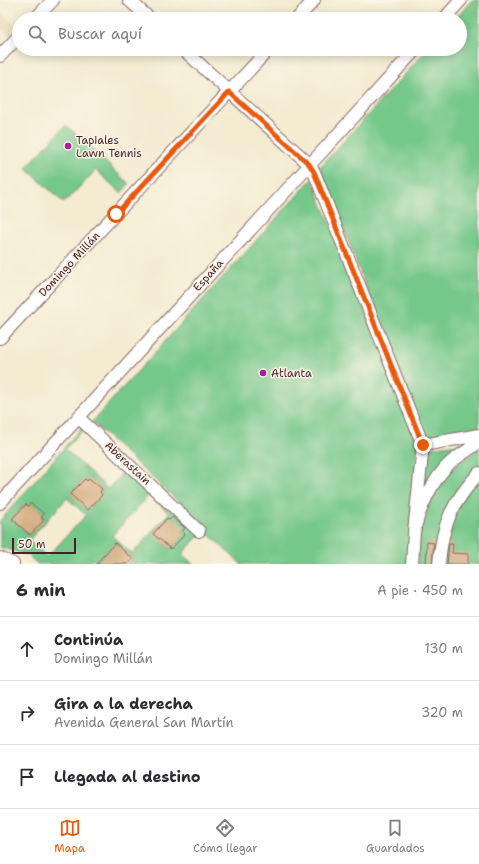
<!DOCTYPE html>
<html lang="es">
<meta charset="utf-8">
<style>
:root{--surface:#fff;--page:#f7f7f7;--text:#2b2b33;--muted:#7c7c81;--line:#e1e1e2;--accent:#ea580c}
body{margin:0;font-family:"Shantell Sans",sans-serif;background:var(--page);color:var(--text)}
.scale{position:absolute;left:12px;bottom:10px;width:64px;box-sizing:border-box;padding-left:4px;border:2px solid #4a1f2b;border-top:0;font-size:11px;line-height:14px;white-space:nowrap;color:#4a1f2b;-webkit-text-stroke:3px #fcf5e5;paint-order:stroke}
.stop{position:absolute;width:12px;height:12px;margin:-9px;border:3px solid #ea580c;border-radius:50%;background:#fff}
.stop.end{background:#ea580c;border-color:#fff;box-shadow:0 1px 4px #0008}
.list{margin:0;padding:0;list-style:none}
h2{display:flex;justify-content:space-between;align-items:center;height:52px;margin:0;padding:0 16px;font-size:17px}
h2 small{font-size:13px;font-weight:400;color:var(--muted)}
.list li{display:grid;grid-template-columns:26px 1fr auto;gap:12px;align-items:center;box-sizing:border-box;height:64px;padding:0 16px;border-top:1px solid var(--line)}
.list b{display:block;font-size:15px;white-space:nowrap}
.list p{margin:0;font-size:13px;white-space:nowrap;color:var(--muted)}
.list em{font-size:13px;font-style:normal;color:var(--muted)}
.icon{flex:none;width:22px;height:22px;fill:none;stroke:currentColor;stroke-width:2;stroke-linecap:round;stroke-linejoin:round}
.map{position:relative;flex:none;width:479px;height:564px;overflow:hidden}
.search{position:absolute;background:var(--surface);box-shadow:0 2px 10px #0003;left:12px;right:12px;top:12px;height:44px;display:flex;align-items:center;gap:10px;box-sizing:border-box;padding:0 14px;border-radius:22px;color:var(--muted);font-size:15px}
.sheet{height:244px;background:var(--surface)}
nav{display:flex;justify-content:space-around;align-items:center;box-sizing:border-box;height:56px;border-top:1px solid var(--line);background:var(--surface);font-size:11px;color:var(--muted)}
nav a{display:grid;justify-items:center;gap:2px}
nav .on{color:var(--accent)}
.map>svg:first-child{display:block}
</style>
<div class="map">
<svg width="479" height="564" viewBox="0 0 479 564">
<rect width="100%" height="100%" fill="#fcf5e5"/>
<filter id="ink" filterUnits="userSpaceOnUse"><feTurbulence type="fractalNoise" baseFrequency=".025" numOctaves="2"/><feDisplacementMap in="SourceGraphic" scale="8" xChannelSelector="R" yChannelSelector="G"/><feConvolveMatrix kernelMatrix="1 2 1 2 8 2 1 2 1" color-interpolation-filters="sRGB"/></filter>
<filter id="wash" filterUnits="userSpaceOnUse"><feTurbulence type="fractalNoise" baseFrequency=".012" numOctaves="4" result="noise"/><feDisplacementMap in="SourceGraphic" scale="16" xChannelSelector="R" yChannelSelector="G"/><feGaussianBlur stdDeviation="0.9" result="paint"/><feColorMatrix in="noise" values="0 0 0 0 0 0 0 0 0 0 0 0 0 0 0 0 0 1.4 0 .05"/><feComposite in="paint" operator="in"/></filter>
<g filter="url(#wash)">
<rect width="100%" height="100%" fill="#f4ebd1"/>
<path fill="#e7daba" d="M0,11L17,27L10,36L0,27Z"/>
<path fill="#75c78a" stroke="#60735a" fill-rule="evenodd" d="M472,0H479V429L424,439L320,167L428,49H460V19H455Z
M66,125L129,184L121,193L96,170L64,203L26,168Z
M312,179L418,443L407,564H241L204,530L182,554L193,564H128L133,559L126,553L122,556L118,552L121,548L115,543L98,561L101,564H97L92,559L88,564H37L28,555L0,547V521L82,427L175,512L182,505L92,422ZM83,430L126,469L108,489L65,449ZM90,478L93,481L90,485L95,489L98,485L102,489L100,492L102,495L88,510L81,504L80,497L77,500L70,494L85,479L87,481ZM149,495L169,513L132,554L112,536ZM67,498L86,515L47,557L29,540ZM31,503L35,506L31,510H40L44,514L41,518L43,520L30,535L23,530L26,526L21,522L18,525L12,519L26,504L28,506ZM172,517L176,520L173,524L181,525L185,528L182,532L185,534L171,549L164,544L167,540L159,539L153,533L167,518L169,520Z
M468,443L452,454L422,493L426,448Z
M479,448V564H417L420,529L431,496L449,471Z"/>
<g id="blocks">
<path fill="#d6ae83" d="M89,478L102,489L100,492L102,495L88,510L70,494L85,479L87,481Z
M31,503L44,514L41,518L44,520L30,535L12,519L26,504L28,506Z
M172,517L185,528L182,532L185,534L171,549L153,534L167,518L169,520Z
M427,542L434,543L432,564H426Z
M115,543L133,559L128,564H96Z
M449,544H453L452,553L468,554V564H447Z"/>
</g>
</g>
<g filter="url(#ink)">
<use href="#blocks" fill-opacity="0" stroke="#866665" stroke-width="1"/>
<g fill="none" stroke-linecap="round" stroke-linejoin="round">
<g stroke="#866665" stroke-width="14">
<path id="minor" d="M129,0L150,19
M35,19L53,0
M297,19L314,0
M444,19L461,0
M183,49L309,164L314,172L423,445L414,532
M0,56L19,36
M0,338L269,49
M78,417L199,531
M423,445L479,435
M0,503L416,49
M0,558L13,564
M412,564C413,554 413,543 414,533C418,510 434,477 451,462C460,455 470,449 479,442
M439,564C442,524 452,503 479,473"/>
</g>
<use href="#minor" stroke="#fff" stroke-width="12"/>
</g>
</g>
<g fill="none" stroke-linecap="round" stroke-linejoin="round" filter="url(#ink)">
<path stroke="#ea580c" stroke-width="5" d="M116,214L229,92L309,164L314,172L423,445"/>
</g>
<g fill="#b5179e" stroke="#fcf5e5" stroke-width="1.5">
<circle cx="68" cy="146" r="4"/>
<circle cx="263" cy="373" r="4"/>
</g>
<g text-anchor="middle" stroke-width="3" stroke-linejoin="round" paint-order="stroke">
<g font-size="11" fill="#4a1f2b" stroke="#fcf5e5" text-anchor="start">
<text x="76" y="144">Tapiales<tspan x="76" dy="13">Lawn Tennis</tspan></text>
<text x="271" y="377">Atlanta</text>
</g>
<g font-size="11" fill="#4a1f2b" stroke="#fcf5e5">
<text transform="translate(69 264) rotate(-47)" y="4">Domingo Millán</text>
<text transform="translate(208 275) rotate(-48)" y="4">España</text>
<text transform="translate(128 463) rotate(43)" y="4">Aberastain</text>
</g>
</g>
</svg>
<div class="scale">50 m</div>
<div class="stop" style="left:116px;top:214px"></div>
<div class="stop end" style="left:423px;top:445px"></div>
<div class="search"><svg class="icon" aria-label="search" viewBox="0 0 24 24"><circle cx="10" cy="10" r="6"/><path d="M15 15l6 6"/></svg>Buscar aquí</div>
</div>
<section class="sheet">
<h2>6 min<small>A pie · 450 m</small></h2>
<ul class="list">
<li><svg class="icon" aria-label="ahead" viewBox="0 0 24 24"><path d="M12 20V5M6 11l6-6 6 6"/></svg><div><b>Continúa</b><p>Domingo Millán</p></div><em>130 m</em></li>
<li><svg class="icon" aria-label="right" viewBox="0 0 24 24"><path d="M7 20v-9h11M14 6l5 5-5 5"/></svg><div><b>Gira a la derecha</b><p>Avenida General San Martín</p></div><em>320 m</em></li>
<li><svg class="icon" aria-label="arrive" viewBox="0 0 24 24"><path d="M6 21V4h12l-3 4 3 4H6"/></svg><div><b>Llegada al destino</b></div></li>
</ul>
</section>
<nav>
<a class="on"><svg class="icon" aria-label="map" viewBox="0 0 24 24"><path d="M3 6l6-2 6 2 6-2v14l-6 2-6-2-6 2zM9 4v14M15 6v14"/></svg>Mapa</a>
<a><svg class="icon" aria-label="directions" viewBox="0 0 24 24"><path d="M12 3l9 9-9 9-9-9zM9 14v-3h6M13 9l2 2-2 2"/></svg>Cómo llegar</a>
<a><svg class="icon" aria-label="saved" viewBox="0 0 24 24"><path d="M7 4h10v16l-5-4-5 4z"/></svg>Guardados</a>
</nav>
